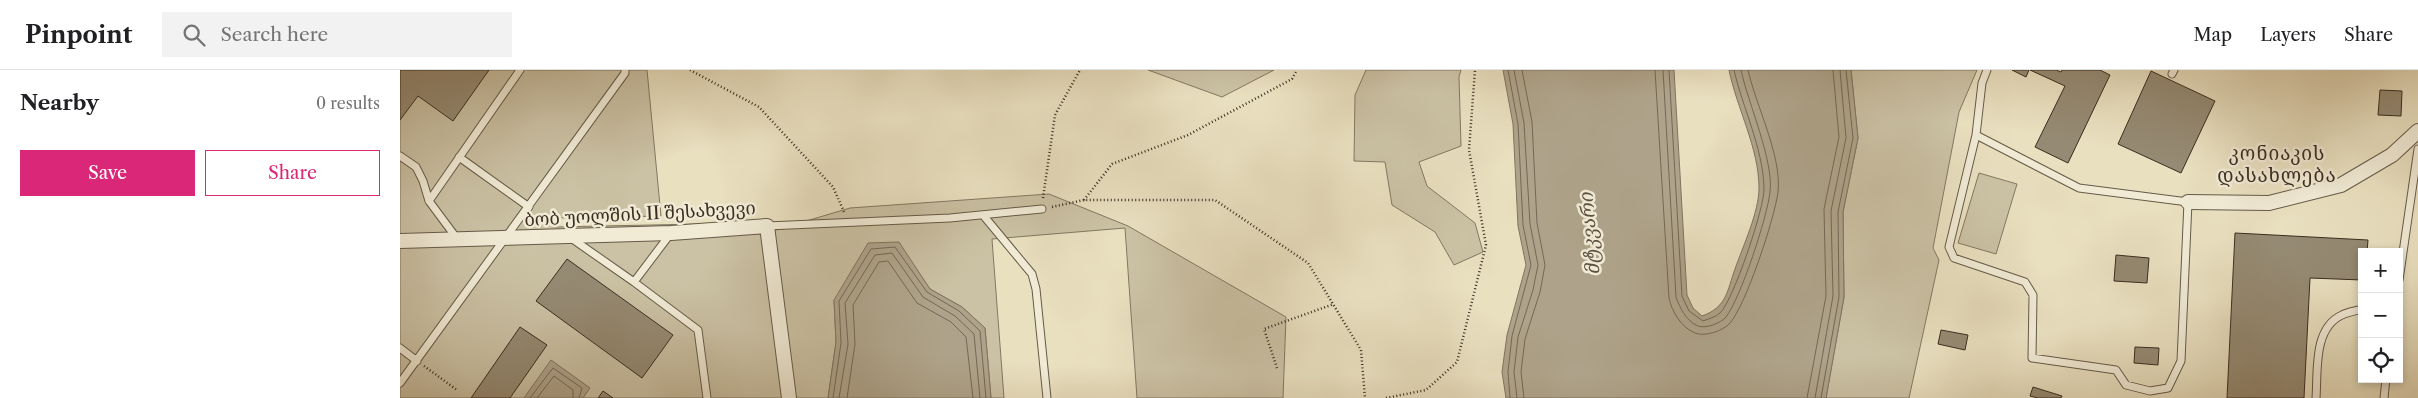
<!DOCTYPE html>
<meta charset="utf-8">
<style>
:root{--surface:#fff;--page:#f2f2f2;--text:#202124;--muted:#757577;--line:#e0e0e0;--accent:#db2777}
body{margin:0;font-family:"Libre Caslon Text","Noto Serif Georgian",serif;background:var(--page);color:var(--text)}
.controls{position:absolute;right:15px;bottom:15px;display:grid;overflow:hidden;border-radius:0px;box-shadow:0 2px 8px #0003}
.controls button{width:45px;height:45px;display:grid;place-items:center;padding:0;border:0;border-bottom:1px solid var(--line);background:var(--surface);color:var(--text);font:25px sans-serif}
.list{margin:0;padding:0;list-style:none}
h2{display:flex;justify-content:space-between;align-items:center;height:65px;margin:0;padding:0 20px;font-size:21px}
h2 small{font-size:16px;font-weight:400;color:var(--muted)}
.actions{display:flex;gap:10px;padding:15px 20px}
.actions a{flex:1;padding:11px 0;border:1px solid var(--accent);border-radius:0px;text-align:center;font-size:18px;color:var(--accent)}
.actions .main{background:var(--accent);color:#fff}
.icon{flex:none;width:28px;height:28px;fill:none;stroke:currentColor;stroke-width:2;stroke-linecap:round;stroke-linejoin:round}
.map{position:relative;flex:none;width:2018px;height:328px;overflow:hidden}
header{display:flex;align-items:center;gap:30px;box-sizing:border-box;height:70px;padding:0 25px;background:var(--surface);border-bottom:1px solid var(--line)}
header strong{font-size:24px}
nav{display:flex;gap:28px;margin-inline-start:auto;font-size:18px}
.search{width:350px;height:45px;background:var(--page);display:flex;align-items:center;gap:12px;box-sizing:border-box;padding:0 18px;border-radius:0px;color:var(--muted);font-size:19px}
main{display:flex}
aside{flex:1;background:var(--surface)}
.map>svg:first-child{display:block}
</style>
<header>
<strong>Pinpoint</strong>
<div class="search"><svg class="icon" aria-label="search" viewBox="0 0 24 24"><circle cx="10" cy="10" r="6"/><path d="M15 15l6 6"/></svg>Search here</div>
<nav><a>Map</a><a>Layers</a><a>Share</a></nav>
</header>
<main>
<aside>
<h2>Nearby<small>0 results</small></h2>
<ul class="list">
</ul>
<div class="actions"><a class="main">Save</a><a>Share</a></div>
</aside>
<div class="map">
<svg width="2018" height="328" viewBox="0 0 2018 328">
<rect width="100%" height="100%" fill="#e9e0c0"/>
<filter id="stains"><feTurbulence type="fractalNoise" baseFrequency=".004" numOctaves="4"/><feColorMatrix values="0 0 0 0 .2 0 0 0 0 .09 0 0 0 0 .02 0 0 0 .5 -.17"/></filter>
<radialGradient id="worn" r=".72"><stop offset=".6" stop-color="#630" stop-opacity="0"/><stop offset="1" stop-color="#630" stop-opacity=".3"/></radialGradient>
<path fill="#cbc2a5" stroke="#827862" d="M0,0H247L261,146L153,148L148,144L153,157L349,153L376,160L450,138L649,124L728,156L886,247L883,328H737L725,158L592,169L604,328H591L585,258L562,237L530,219L498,172L434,230L436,272L428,328H0Z
M748,0H874L822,27Z
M966,0H1061L1059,7L1061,76L1019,92L1027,116L1075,153L1083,182L1054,195L1035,162L992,135L985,92L954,91L955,25Z
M1451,0H1577L1559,42L1533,178L1539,190L1509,328H1426L1444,227L1443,142L1458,68Z
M1579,103L1617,114L1596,184L1558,173Z"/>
<path fill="#aea38a" stroke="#807460" d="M1103,0H1274L1287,225L1293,238L1302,246C1327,237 1327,221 1335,199C1343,176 1359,142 1359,118C1359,78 1337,39 1329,0H1451L1458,68L1443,142L1444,227L1426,328H1106L1102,302L1107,265L1126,195L1118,156L1113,54Z
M499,172L530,219L562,237L585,258L591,328H428L436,272L434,230L468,173Z
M151,290L190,318L183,328H124Z"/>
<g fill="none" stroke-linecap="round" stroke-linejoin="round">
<path stroke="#746855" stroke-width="1" d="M1108,0L1118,54L1123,155L1131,195L1112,266L1108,302L1110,328
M1114,0L1124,53L1130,154L1138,195L1133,220L1118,267L1114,302L1117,328
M1122,0L1132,52L1137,153L1145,195L1140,222L1125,269L1121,302L1124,328
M1255,0L1269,228C1272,242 1281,257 1295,263C1305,267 1323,261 1330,253C1346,235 1375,147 1378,122C1382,86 1356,36 1348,0
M1263,0L1276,227C1280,238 1286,251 1298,256C1306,259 1321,253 1326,247C1341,227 1367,148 1370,122C1374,91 1348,33 1341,0
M1269,0L1282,226L1289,241L1303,251C1308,249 1316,247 1320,243C1333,231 1365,137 1364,118C1363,78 1343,39 1334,0
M130,328L153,298L182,318L179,328
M137,328L154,306L173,320V328
M433,328L441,273L439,231L471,179L495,177L527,222L559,241L580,261L586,328
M439,328L448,274L445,233L475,185L492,183L523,227L555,246L574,264L580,328
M447,328L455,274L453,235L479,192L488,191L517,233L551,252L566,267L573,328
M1407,328L1426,226L1424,139L1439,67L1433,0
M1415,328L1433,226L1431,141L1446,68L1440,0
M1421,328L1439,227L1438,142L1453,68L1446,0"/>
</g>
<path fill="#958a73" stroke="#3a2d20" d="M0,0H89L53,51L18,26L0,50Z
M1612,0H1629L1626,7Z
M1630,0H1656L1661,2L1662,0H1700L1710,5L1668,93L1635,77L1665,16Z
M1751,1L1815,31L1781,103L1718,74Z
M1980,20L2002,21L2001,46L1978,45Z
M1835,163L1968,170L1967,182H1962V210L1910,208L1904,328H1827Z
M1716,185L1749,188L1747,213L1714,211Z
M167,189L273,265L242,308L136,231Z
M120,257L147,275L110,328H71Z
M1541,260L1568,265L1565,280L1538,274Z
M1735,277L1759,278L1758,295L1734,293Z
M1633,317L1662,326L1661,328H1638L1630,326Z
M203,321L213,328H198Z"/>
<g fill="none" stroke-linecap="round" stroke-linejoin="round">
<g stroke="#665a48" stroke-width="9">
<path id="lane" d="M1772,4L1774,0
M1576,65L1679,118L1788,132L1781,291L1768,318L1750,321L1726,315L1716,300L1632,288L1633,225L1625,212L1554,188L1549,177L1576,65L1582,13L1587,0
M0,86L16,97L23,111L29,131L58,170
M59,87L129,137
M29,131L120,0
M583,145L632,204L636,219L647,328
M367,156L550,148L642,139
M271,163L234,212L298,260L307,328
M171,168L234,212
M1999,210L2018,79
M0,278L17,291
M0,313L225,3V0
M1916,328C1918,301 1913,258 1942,245C1948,242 1956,241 1962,239
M1984,328L1986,309"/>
</g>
<g stroke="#665a48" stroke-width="16">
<path id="street" d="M1788,132L1869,133L1941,115L1992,85L2018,61
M0,171L271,163L367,156L389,328"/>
</g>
<path stroke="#3a2d20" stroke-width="2.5" stroke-dasharray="1 2.5" stroke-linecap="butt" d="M290,0L359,37L433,117L445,144
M643,128L655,45L680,0
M684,130L712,94L788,65L892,9L897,0
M652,137L684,130H815L908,193L961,280L965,328
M24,296L57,320
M877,298L864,259L934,234
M986,328L1026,320L1057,292L1086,175L1069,80L1075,0"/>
<use href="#lane" stroke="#f1ebd6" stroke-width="7"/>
<use href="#street" stroke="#f1ebd6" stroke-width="14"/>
</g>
<g text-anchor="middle" stroke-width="5" stroke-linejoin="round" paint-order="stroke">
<g font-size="18" fill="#3a2d20" stroke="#f1ebd6">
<text transform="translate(240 144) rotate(-3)" y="6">ბობ უოლშის II შესახვევი</text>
</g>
<g font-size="19" letter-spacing="1" fill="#3a2d20" stroke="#f1ebd6">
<text x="1877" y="90">კონიაკის<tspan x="1877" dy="22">დასახლება</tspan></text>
</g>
<g font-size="19" font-style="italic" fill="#5d5040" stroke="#f1ebd6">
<text transform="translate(1189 164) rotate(-95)" y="7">მტკვარი</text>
</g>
</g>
<rect width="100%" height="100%" filter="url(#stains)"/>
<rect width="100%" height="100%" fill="url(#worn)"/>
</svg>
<div class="controls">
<button>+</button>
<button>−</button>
<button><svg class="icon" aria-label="locate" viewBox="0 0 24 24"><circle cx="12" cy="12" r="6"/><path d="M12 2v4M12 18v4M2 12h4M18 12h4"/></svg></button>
</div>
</div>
</main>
